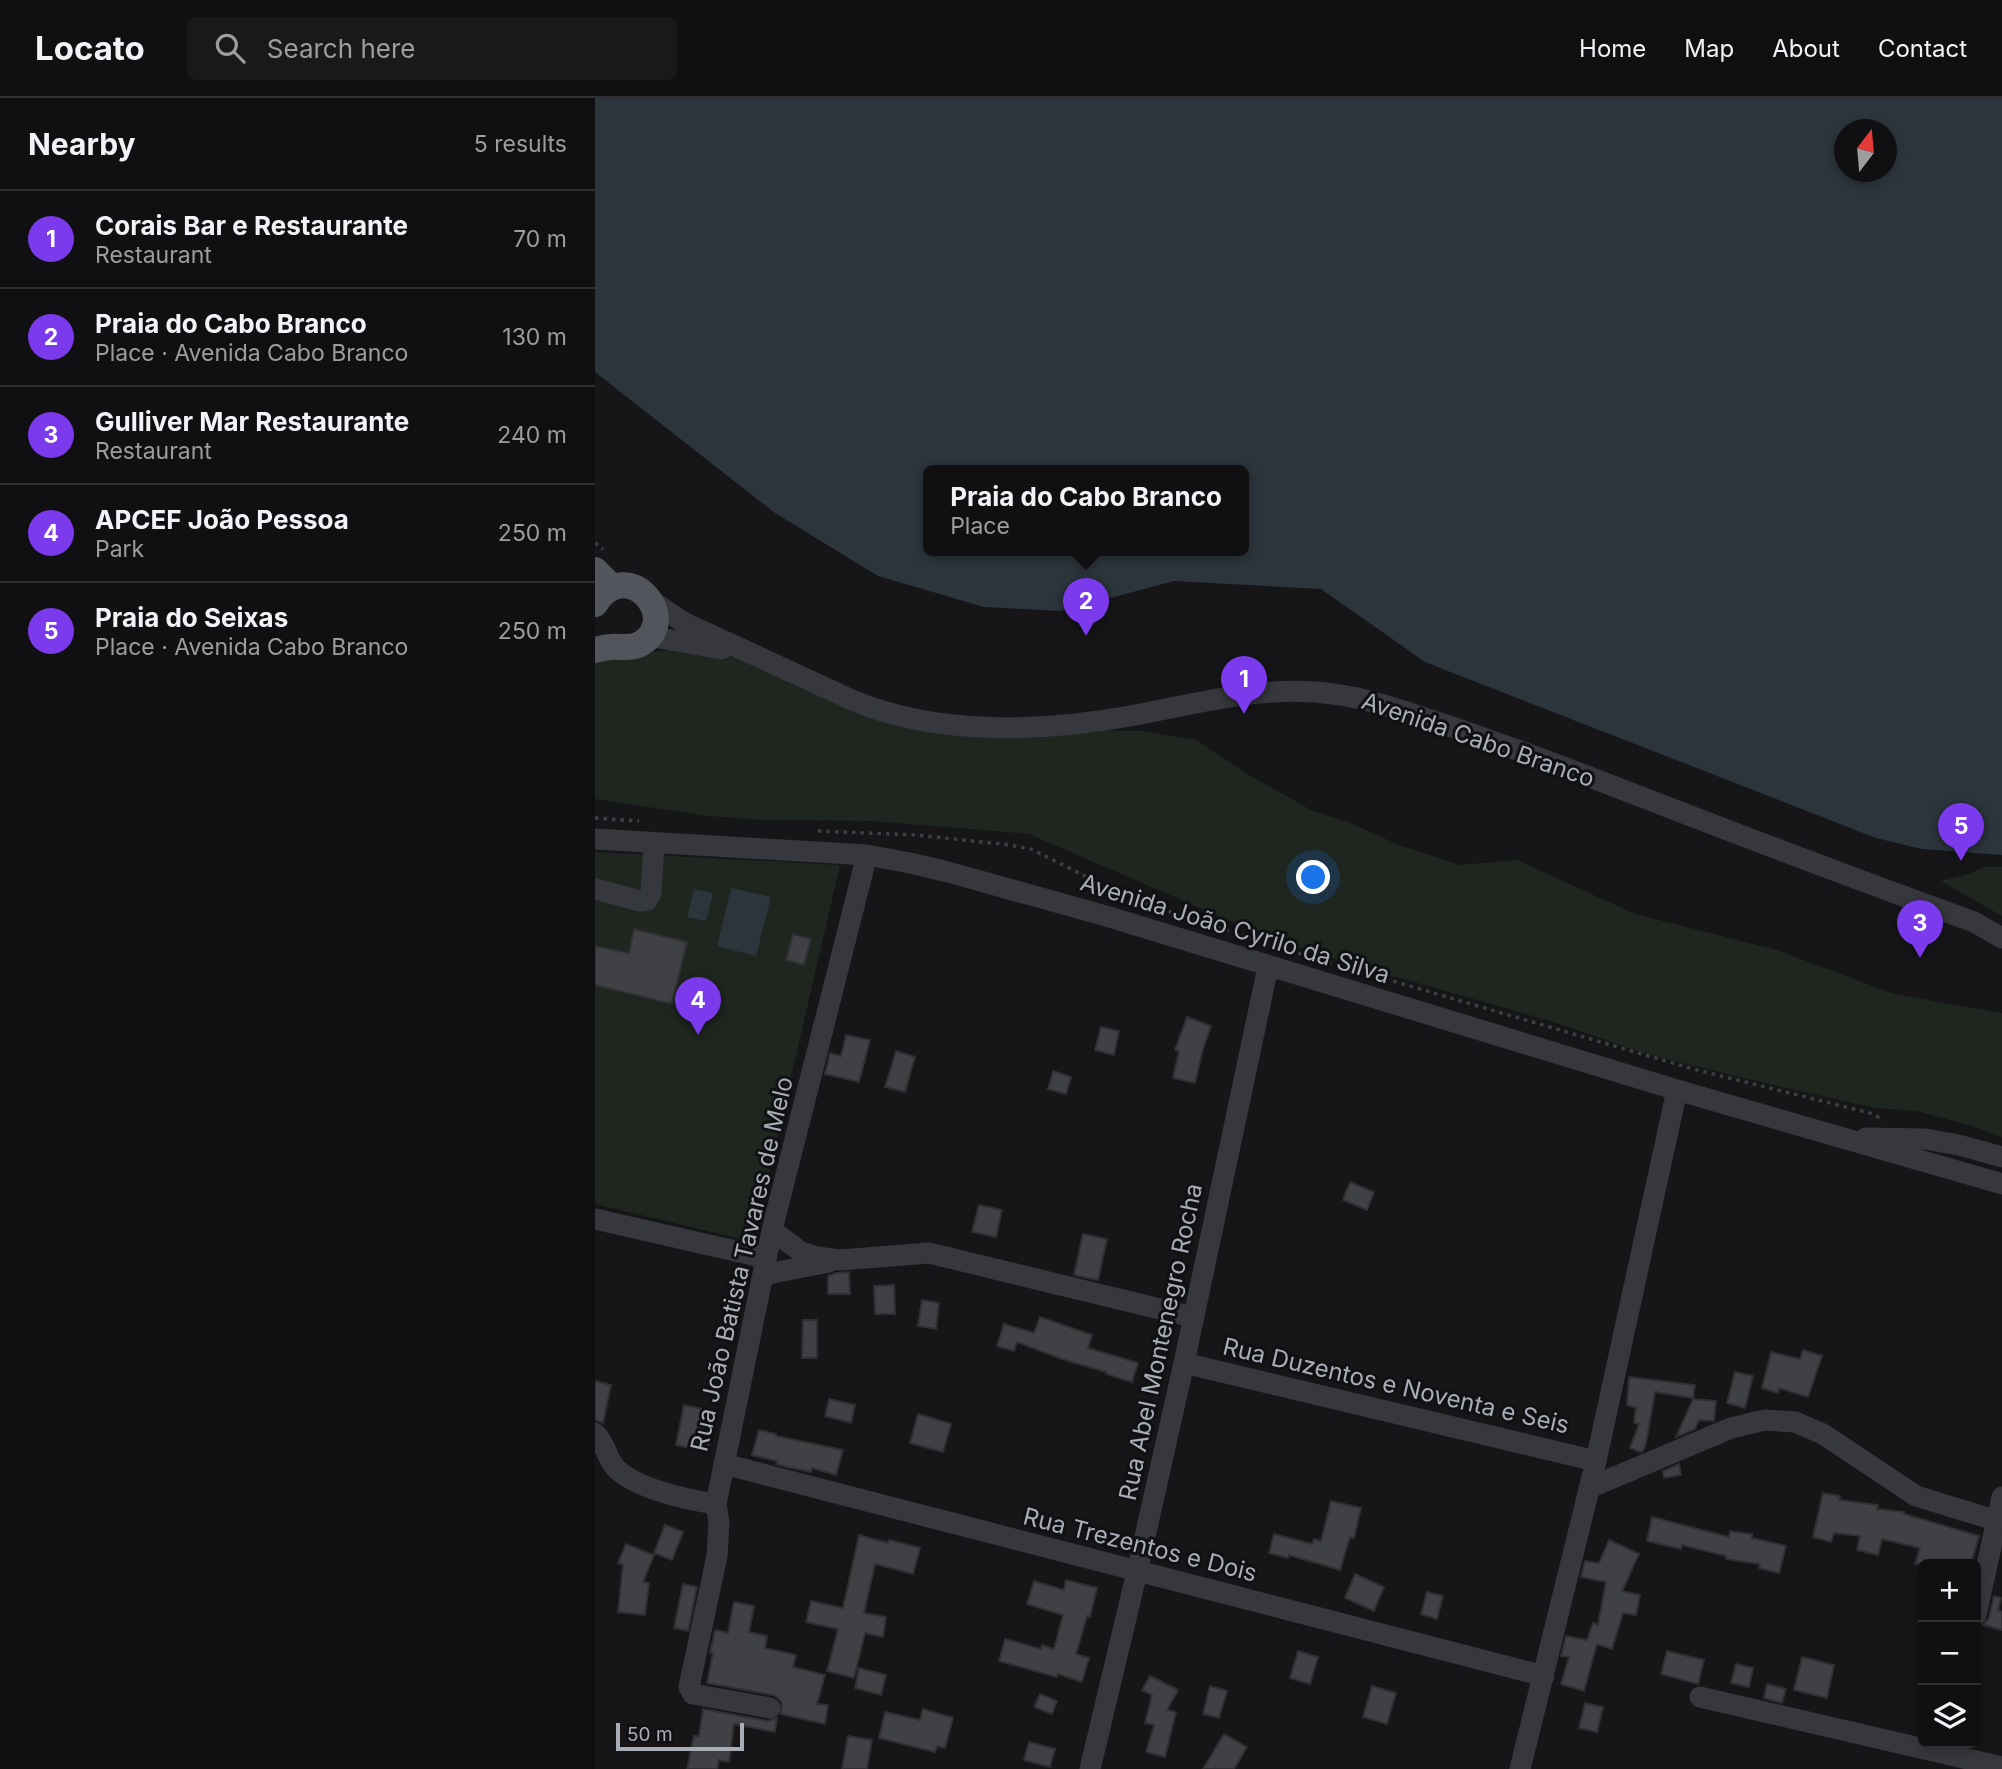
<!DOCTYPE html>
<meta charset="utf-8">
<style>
:root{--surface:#101012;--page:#19191b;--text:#f1f3f6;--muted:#9c9d9f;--line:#303032;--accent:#7c3aed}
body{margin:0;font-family:Inter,sans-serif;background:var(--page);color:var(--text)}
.controls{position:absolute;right:21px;bottom:21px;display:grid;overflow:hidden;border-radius:10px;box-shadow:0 4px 10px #0003}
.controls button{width:63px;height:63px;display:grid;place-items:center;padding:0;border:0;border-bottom:2px solid var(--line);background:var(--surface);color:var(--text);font:35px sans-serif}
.compass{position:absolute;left:1239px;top:21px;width:63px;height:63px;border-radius:50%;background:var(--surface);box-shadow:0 4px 10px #0003;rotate:16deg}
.scale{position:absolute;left:21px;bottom:18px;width:128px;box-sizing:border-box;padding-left:7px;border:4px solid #a8adb8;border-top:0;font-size:19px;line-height:24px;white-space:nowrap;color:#a8adb8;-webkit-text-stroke:5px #111113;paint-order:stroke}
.you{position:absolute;left:719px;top:780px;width:24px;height:24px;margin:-18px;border:5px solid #fff;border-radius:50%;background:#1a73e8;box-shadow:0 0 0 10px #1a73e833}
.badge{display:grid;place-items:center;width:46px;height:46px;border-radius:50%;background:var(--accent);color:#fff;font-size:23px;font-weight:700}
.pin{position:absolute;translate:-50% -58px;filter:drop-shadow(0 2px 4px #0008)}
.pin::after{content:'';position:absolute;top:37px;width:24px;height:21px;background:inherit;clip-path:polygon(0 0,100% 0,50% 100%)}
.popup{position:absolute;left:328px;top:367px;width:326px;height:91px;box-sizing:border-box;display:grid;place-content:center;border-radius:10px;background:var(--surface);filter:drop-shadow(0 2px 5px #0005);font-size:23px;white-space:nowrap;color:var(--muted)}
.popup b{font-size:26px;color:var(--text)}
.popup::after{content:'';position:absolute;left:50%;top:100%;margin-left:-14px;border:14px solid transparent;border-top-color:var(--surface)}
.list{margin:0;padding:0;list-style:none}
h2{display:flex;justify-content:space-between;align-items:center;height:91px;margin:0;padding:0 28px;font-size:30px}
h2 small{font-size:23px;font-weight:400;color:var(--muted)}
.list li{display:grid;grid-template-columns:46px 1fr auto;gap:21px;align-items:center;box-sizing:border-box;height:98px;padding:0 28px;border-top:2px solid var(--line)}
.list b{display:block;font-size:26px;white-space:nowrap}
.list p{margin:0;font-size:23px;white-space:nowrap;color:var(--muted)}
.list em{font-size:23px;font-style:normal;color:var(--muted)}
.icon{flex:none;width:38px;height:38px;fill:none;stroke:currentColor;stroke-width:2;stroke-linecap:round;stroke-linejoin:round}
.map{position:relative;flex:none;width:1407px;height:1671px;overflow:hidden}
header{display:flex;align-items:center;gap:42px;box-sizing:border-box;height:98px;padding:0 35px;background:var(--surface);border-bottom:2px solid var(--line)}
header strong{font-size:33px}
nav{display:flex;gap:38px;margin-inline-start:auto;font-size:24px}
.search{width:490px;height:63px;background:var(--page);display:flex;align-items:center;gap:18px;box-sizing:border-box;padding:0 24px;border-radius:10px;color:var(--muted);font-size:26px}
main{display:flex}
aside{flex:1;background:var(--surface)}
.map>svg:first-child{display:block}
</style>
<header>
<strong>Locato</strong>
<div class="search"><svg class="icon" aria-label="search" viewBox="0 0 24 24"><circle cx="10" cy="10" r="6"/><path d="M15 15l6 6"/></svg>Search here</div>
<nav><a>Home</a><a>Map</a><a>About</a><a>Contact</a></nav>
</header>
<main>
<aside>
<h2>Nearby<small>5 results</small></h2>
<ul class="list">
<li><span class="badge">1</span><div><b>Corais Bar e Restaurante</b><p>Restaurant</p></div><em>70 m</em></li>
<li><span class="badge">2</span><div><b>Praia do Cabo Branco</b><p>Place · Avenida Cabo Branco</p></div><em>130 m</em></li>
<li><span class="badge">3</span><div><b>Gulliver Mar Restaurante</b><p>Restaurant</p></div><em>240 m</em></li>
<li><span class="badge">4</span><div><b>APCEF João Pessoa</b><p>Park</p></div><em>250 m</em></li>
<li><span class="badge">5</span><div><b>Praia do Seixas</b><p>Place · Avenida Cabo Branco</p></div><em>250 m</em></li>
</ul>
</aside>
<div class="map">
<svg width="1407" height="1671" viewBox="0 0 1407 1671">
<rect width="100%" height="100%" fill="#161618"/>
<path fill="#1e261f" d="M85,551L147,558L259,615L330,630L546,633L601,642L654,677L716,712L753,724L804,747L865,767L922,762L1040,816L1182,852L1299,896L1407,915V1039L1374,1027L1322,1013L1280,1010L1144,979L1048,955L962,925L777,872L679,842L434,736L277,723L169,722L113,718L0,701V562L16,558Z
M0,754L245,767L158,1144L0,1106Z
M1389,769H1407V818L1346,783L1374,776Z"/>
<path fill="#2c353c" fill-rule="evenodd" d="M0,0H1407V757L1327,751L1281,740L830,564L726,491L579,483L467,513L389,509L283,478L180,415L0,274ZM1250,32H1292V74H1250ZM334,372H648V452H334Z
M136,790L176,799L161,858L122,848Z
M99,791L118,795L111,823L92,819Z"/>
<path fill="#404145" stroke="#303034" stroke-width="2" d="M39,831L92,844L77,906L0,887V848L34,855Z
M198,836L216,841L209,867L191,862Z
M592,919L616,928L608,951L600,985L578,980L584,953L580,952Z
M506,929L524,933L519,957L500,952Z
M251,937L275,942L264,984L230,976L235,955L246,958Z
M301,953L320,959L310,994L290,989Z
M458,973L476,979L471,996L453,991Z
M755,1084L779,1094L772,1112L748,1102Z
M384,1107L407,1112L401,1139L377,1134Z
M488,1136L512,1141L503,1182L479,1177Z
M254,1174L255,1196H233V1178L241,1175Z
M299,1187L300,1216H280L279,1188Z
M327,1202L344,1205L341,1231L323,1228Z
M445,1219L497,1237L493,1250L543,1265L537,1284L511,1276V1274L467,1261L422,1244L419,1253L402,1248L409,1226L439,1235Z
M208,1222H222V1260H207Z
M1208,1252L1227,1258L1213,1299L1184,1290L1183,1295L1167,1290L1176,1254L1205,1261Z
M1140,1274L1158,1278L1150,1310L1132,1305Z
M1034,1279L1100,1287L1098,1300L1060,1294L1051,1345L1048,1353L1045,1354L1035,1350L1044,1326L1039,1325L1041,1310L1032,1307Z
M0,1283L16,1287L8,1325L0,1322Z
M234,1301L260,1307L256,1325L230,1318Z
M1098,1301L1121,1303L1119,1323L1104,1322L1100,1331L1081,1339Z
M89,1307L121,1314L113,1354L81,1347Z
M323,1316L356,1326L348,1354L315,1345Z
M164,1332L181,1336V1338L248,1352L241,1377L217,1370L216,1374L188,1368L181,1366L182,1363L157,1357Z
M1084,1366L1086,1377L1069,1380L1068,1373Z
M1228,1395L1245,1398L1244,1402L1283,1407L1282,1411L1309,1414V1416L1384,1438L1376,1466H1320L1325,1450L1287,1441L1283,1457L1262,1452L1265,1438L1239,1435L1236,1444L1218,1439Z
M736,1403L766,1410L759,1440L755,1439L745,1472L694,1457L693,1460L674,1455L679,1436L717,1446L719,1441L726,1443Z
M1057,1419L1134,1439L1135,1433L1157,1436V1440L1191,1448L1184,1475L1164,1470L1165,1466L1131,1461V1458L1087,1447L1086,1451L1052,1443Z
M70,1427L88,1434L77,1462L59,1455Z
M264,1437L293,1445L294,1442L325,1450L318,1476L280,1466L269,1515L291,1519L288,1539L270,1535L259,1580L232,1573L243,1531L211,1524L216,1503L248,1510Z
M1014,1442L1044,1456L1027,1493L1045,1497L1041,1517L1028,1515L1017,1551L1002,1546L989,1593L966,1586L974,1559L966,1558L971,1538L992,1542L998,1525L1003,1527L1011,1484L986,1479L990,1463L1004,1465Z
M31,1446L59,1457L48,1484L54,1485L50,1517L23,1514L28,1467L23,1465Z
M760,1476L789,1489L779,1513L750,1500Z
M471,1482L502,1490L495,1519L492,1518L481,1556L494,1560L487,1584L463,1576L462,1579L404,1563L410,1541L446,1551L447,1547L459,1551L468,1517L432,1506L439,1483L469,1492Z
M88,1486L102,1489L93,1533L79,1530Z
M832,1494L848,1498L842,1521L826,1516Z
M1399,1498L1406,1500L1403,1512L1407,1514V1532L1388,1527L1394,1520Z
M139,1504L159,1508L154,1534L172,1538L170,1550L201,1557L198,1569L230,1577L222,1606L233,1607L230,1626L186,1616L187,1605L183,1600L178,1597L112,1585L118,1555H115L120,1532L133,1535Z
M703,1553L723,1559L715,1586L695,1580Z
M1072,1553L1109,1562L1103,1586L1066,1576Z
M1207,1559L1239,1567L1232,1600L1199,1592Z
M1141,1566L1158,1570L1154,1589L1136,1585Z
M264,1570L291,1577L286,1597L260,1590Z
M555,1578L583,1592L572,1612L581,1614L570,1659L551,1654L559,1627L550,1625L557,1597L547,1592Z
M1172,1586L1191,1591L1187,1605L1169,1600Z
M615,1588L632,1593L624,1620L608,1616Z
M777,1588L801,1595L792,1626L768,1619Z
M445,1596L462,1603L457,1616L439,1609Z
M990,1605L1008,1609L1002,1634L984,1630Z
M108,1611L173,1623L182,1620L180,1634L139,1626L134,1664L124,1662L122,1671H92L99,1638H104Z
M328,1611L358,1620L350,1650L342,1648L340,1654L284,1640L290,1614L325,1622Z
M629,1636L652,1649L639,1671H608Z
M253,1638L277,1642L272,1671H247Z
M434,1644L460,1651L455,1669L429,1662Z"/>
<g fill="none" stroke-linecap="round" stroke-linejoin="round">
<path stroke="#3d3f44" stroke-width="3.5" stroke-dasharray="3.5 5" stroke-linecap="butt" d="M0,445L8,451
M0,720L44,723
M223,733L321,737L415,747L436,751L516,791L554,807L712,858
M733,864L1098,971L1275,1015L1287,1021"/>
<path stroke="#37383d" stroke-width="21" d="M57,503L88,524L257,602C342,638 446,634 535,618C602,606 669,586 738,596C777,601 814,615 851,627C901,644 950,662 1000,681C1126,730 1252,778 1379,824L1407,840
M54,538L127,551
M0,741L272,757L315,765L353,774L511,818L1082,992L1407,1086
M0,791L45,803L52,802L56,795L59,745
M1271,1040L1330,1041L1364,1047L1407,1059
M0,1121L171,1160
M177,1132L206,1154L222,1159L245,1162L334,1155L598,1219
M168,1177L234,1164
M589,1265L1001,1363
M0,1335C10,1344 11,1358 19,1368C37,1390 93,1402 121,1406
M129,1366L949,1578
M994,1390L1136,1330L1170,1322L1200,1324L1228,1336L1321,1398L1403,1423
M1381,1517L1407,1399
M1105,1599L1407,1669
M175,1610L98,1596L94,1589L122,1458L124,1424L121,1406L177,1132L272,757
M495,1671L542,1474L589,1265L673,869
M925,1671L1001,1363L1082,992"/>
<path stroke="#53555c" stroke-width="26" d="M0,472L17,489
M0,506C33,454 90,524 43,547C33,551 26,548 16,549C11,549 5,551 0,552"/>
</g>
<g text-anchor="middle" stroke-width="6" stroke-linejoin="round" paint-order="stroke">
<g font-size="24" fill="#a8adb8" stroke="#111113">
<text transform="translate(883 642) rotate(19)" y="8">Avenida Cabo Branco</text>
<text transform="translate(640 831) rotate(17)" y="8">Avenida João Cyrilo da Silva</text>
<text transform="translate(147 1166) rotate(-77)" y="8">Rua João Batista Tavares de Melo</text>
<text transform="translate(566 1244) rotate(-78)" y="8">Rua Abel Montenegro Rocha</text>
<text transform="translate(801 1288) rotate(13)" y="8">Rua Duzentos e Noventa e Seis</text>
<text transform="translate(545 1447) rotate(14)" y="8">Rua Trezentos e Dois</text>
</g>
</g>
</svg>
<div class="controls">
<button>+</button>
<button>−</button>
<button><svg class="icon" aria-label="layers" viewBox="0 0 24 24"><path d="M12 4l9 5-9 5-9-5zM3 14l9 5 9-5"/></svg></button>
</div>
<svg class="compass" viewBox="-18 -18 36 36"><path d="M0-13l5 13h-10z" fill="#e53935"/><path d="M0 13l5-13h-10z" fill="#9c9d9f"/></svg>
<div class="scale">50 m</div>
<div class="you"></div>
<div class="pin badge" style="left:649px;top:616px">1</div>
<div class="pin badge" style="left:491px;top:538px">2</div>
<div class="popup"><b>Praia do Cabo Branco</b>Place</div>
<div class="pin badge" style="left:1325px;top:860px">3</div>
<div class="pin badge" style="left:103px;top:937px">4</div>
<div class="pin badge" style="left:1366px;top:763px">5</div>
</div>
</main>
